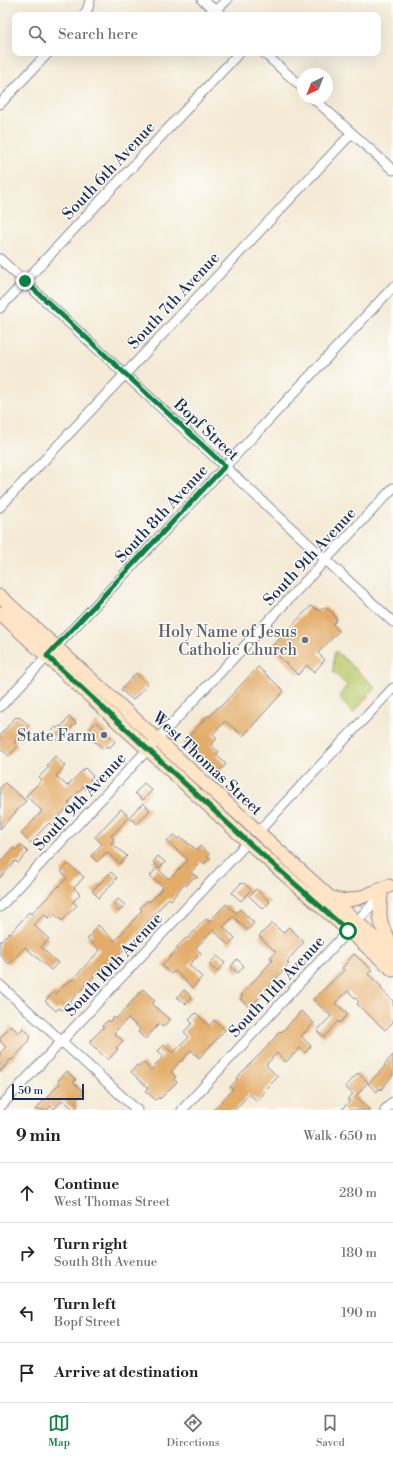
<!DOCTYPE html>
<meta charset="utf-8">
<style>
:root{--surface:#fff;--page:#f6f6f6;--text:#222;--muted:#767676;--line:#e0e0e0;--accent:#0b8043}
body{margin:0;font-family:"Libre Bodoni",serif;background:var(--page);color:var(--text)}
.compass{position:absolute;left:297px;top:68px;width:36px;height:36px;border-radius:50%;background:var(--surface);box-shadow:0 4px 16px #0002;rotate:223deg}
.scale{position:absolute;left:12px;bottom:10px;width:72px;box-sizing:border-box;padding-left:4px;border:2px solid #1b2f5e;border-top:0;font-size:11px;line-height:14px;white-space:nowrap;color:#1b2f5e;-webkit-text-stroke:3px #fdfcf7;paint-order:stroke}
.stop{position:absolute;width:12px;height:12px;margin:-9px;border:3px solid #0b8043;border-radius:50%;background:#fff}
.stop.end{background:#0b8043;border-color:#fff;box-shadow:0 1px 4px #0008}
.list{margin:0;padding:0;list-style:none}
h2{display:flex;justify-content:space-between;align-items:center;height:52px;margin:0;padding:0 16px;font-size:17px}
h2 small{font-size:13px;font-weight:400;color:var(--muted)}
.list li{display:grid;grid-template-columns:26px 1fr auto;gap:12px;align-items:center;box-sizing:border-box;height:60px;padding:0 16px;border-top:1px solid var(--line)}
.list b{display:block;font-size:15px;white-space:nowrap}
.list p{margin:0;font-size:13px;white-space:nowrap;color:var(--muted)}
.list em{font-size:13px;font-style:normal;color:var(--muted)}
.icon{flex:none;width:22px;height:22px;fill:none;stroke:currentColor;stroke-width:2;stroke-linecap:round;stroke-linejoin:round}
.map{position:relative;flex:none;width:393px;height:1110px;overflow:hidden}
.search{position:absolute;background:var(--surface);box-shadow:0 4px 16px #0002;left:12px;right:12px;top:12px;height:44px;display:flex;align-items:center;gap:10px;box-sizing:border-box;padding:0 14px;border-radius:8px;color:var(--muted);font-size:15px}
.sheet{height:292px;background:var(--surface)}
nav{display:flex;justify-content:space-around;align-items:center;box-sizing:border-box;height:56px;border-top:1px solid var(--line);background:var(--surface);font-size:11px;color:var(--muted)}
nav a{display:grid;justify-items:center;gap:2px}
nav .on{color:var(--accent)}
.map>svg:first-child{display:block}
</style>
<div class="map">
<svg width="393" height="1110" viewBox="0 0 393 1110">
<rect width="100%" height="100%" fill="#fdfcf7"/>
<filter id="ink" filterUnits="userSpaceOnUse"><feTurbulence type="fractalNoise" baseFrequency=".025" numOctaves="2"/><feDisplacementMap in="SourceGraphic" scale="8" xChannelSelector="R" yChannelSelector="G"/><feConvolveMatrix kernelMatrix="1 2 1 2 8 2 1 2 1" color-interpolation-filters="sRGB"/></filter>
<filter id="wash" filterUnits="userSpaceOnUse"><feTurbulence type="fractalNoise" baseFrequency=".012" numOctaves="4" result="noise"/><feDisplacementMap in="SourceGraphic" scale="16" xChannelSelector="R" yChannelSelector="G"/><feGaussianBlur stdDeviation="0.9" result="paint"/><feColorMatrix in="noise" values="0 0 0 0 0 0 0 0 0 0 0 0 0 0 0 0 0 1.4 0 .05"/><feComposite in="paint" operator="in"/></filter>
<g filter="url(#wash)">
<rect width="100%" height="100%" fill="#f4ead5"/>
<path fill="#bdcb6d" stroke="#6c7d66" d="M336,651L376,688L353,713L340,699L342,692L347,685L333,672L334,654Z"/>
<g id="blocks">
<path fill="#e3ac68" d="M311,606L320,611L324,607L332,612L337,620L333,624L339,631L318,653L325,660L314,672L307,665L298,675L270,648Z
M258,667L284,691L243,736L225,721L213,734L217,738L211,745L219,752L216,755L226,764L218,773L184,742L207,716L209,717L220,705L221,706Z
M136,673L148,684L133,700L121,690Z
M16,717L18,718L19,717L29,725L14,742L18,746L9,756L0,748V735Z
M69,717L76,723L59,741L50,733L56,727L57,728L60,726L61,727Z
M96,722L107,731L106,732L115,742L109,748L107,746L104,749L96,742L95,743L86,733Z
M55,756L65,766L56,776L67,786L85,768L93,776L89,780L92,782L86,788L84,786L68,803L70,805L67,808L51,825L49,823L30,843L21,834L42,811L26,796L42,780L39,777L49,767L47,765Z
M5,783L26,801L0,829V788Z
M144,783L152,790L143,800L135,793Z
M143,803L150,810L137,824L129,817Z
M121,809L129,817L111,836L114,839L111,843L127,856L120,864L107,852L97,862L91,856L102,844L95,837Z
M174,835L178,839L180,837L197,850L200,846L209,854L207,856L210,858L204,864L202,861L191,872L198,878H193L186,886L184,884L171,900L169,898L165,902L123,951L107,967L105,965L102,968L62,1010L59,1008L56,1011L45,1001L54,992L56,994L69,980L71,981L100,950L87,939L93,934L92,932L98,925L115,941L142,910L140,908L148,900L150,902L163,887L150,876L157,868L169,879L188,860L167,841Z
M21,845L28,852L18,863L15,861L0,878V862L14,848L16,850Z
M158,856L165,862L160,868L153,862Z
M68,864L84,877L74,888L80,894L73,902L77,905L62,921L53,913L48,918L44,914L34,925L49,939L41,947L58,963L51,970L25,947L9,964L0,955V942L9,933L10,934L29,912L31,914L67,878L61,871Z
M111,872L117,878L99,898L92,891Z
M241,883L243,884L244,883L251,890L241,901L232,893Z
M256,889L270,902L263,909L249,896Z
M118,899L125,905L119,912L113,905Z
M226,904L236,913L240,909L254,923L248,930L233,917L223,927L235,938L229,945L213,930L196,948L201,953L189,965L202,977L193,988L175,971L171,974L162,966L178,948L177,947L186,938L187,939L206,919L209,922Z
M272,923L283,933L289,927L304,942L288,960L287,962L289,964L250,1008L240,999L243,996L241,995L273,960L270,958L276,952L259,936Z
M354,954L372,970L368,974L382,987L381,989L393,1001V1022L385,1030L357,1004L359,1002L348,991L335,1003L348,1014L340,1023L338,1021L324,1037L317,1031L331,1016L313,1000L344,970L342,968Z
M217,956L225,963L217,972L209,964Z
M237,959L244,966L238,973L231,967Z
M143,989L155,1001L152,1004L170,1020L163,1027L159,1024L145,1039L138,1032L140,1029L128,1018L114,1033L123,1041L116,1048L118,1049L108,1060L89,1042L104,1027L102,1026L108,1020L109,1022L114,1017L116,1019Z
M184,990L192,997L186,1004L177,997Z
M301,1011L314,1023L301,1036L311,1046L305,1053L300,1048L286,1062L277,1053L266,1065L278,1077L263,1092L264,1093L257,1101L249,1094L235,1110H213L233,1089L230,1087L237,1080L236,1078L266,1048L280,1031L281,1032L285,1029Z
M196,1013L209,1026L214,1020L225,1030L199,1058L191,1050L181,1062L180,1061L171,1072L176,1077L174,1079L177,1082L160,1099L159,1097L156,1100L145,1091L148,1088L131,1072L137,1065L139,1066L143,1062L151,1070L164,1056L158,1051L164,1045L173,1053L189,1037L184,1032L192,1023L189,1020Z
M11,1026L19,1033L23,1028L31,1036L25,1046L12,1060L11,1059L0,1072V1053L6,1047L0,1041V1038Z
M393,1055V1075L381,1090L380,1088L377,1092L368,1084L385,1066L384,1065Z
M67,1071L76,1080L73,1082L84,1092L75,1102L78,1105L74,1110L63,1100L54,1109L51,1106L47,1110H35L60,1083L58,1081Z
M358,1073L368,1082L356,1096L370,1110H341L350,1101L347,1100L353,1094L345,1087Z"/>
</g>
</g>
<g filter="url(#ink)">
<use href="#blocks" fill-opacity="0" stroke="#888c9a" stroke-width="1"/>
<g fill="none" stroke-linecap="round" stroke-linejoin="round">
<g stroke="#888c9a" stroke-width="11">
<path id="minor" d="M202,0L222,15
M216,10L227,0
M84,15L88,8L90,0
M264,53L303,88
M313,98L393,170
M0,104L48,53
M0,259L393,622
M0,308L239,53
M0,507L352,133
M0,707L393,287
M258,832L393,688
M0,907L393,488
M0,985L137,1110
M0,1107L248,842
M182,1110L382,894
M385,1110L393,1102"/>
</g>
<g stroke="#888c9a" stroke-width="15">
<path id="secondary" d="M0,596L393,955
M0,613L248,842L393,970
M381,895C378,919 380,926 393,947
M332,898C350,906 372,892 389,886"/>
</g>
<use href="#minor" stroke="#fff" stroke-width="9"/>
<use href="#secondary" stroke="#ffe4c6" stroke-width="13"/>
</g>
</g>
<g fill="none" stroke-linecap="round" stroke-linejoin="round" filter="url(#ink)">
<path stroke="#0b8043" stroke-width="5" d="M25,281L225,466L47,656L248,842L348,931"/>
</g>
<circle fill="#6b7280" stroke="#fdfcf7" stroke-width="1.5" cx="305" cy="640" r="4"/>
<circle fill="#5c6f8a" stroke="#fdfcf7" stroke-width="1.5" cx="104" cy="735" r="4"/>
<g text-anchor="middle" stroke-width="3" stroke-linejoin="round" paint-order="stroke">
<g font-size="16" fill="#1b2f5e" stroke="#fdfcf7">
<text transform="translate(108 170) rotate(-47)" y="6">South 6th Avenue</text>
<text transform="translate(173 300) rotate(-47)" y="6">South 7th Avenue</text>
<text transform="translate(207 429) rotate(43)" y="6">Bopf Street</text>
<text transform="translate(161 513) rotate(-47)" y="6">South 8th Avenue</text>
<text transform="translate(309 556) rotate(-47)" y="6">South 9th Avenue</text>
<text transform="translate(208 763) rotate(43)" y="6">West Thomas Street</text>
<text transform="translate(79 801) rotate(-47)" y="6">South 9th Avenue</text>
<text transform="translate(113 964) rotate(-47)" y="6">South 10th Avenue</text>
<text transform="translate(276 986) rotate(-47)" y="6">South 11th Avenue</text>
</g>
<g font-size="16" fill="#5b616d" stroke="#fdfcf7" text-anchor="end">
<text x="297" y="637">Holy Name of Jesus<tspan x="297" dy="18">Catholic Church</tspan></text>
</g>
<g font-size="16" fill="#4e5e75" stroke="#fdfcf7" text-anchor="end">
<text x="96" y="741">State Farm</text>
</g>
</g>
</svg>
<svg class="compass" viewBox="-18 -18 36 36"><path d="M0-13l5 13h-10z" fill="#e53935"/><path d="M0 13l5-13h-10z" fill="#767676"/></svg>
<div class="scale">50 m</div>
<div class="stop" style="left:348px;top:931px"></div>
<div class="stop end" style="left:25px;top:281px"></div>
<div class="search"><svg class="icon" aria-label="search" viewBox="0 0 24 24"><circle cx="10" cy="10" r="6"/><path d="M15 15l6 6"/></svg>Search here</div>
</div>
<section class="sheet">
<h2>9 min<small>Walk · 650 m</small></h2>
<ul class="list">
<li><svg class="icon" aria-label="ahead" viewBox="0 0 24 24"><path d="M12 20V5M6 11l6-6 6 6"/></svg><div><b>Continue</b><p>West Thomas Street</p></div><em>280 m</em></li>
<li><svg class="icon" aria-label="right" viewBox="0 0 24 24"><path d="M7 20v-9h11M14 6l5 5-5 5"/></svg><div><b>Turn right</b><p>South 8th Avenue</p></div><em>180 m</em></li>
<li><svg class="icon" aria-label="left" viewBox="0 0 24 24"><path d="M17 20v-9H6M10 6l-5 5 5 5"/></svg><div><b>Turn left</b><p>Bopf Street</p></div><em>190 m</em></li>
<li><svg class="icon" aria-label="arrive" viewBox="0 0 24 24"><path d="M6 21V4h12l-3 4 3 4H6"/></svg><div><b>Arrive at destination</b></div></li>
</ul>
</section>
<nav>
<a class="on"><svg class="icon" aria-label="map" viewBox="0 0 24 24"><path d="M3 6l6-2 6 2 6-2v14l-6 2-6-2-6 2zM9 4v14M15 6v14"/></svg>Map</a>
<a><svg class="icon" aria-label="directions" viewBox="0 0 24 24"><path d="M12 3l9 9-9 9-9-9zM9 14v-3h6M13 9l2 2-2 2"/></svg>Directions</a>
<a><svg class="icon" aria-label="saved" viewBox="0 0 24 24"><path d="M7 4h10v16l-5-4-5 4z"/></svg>Saved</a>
</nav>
